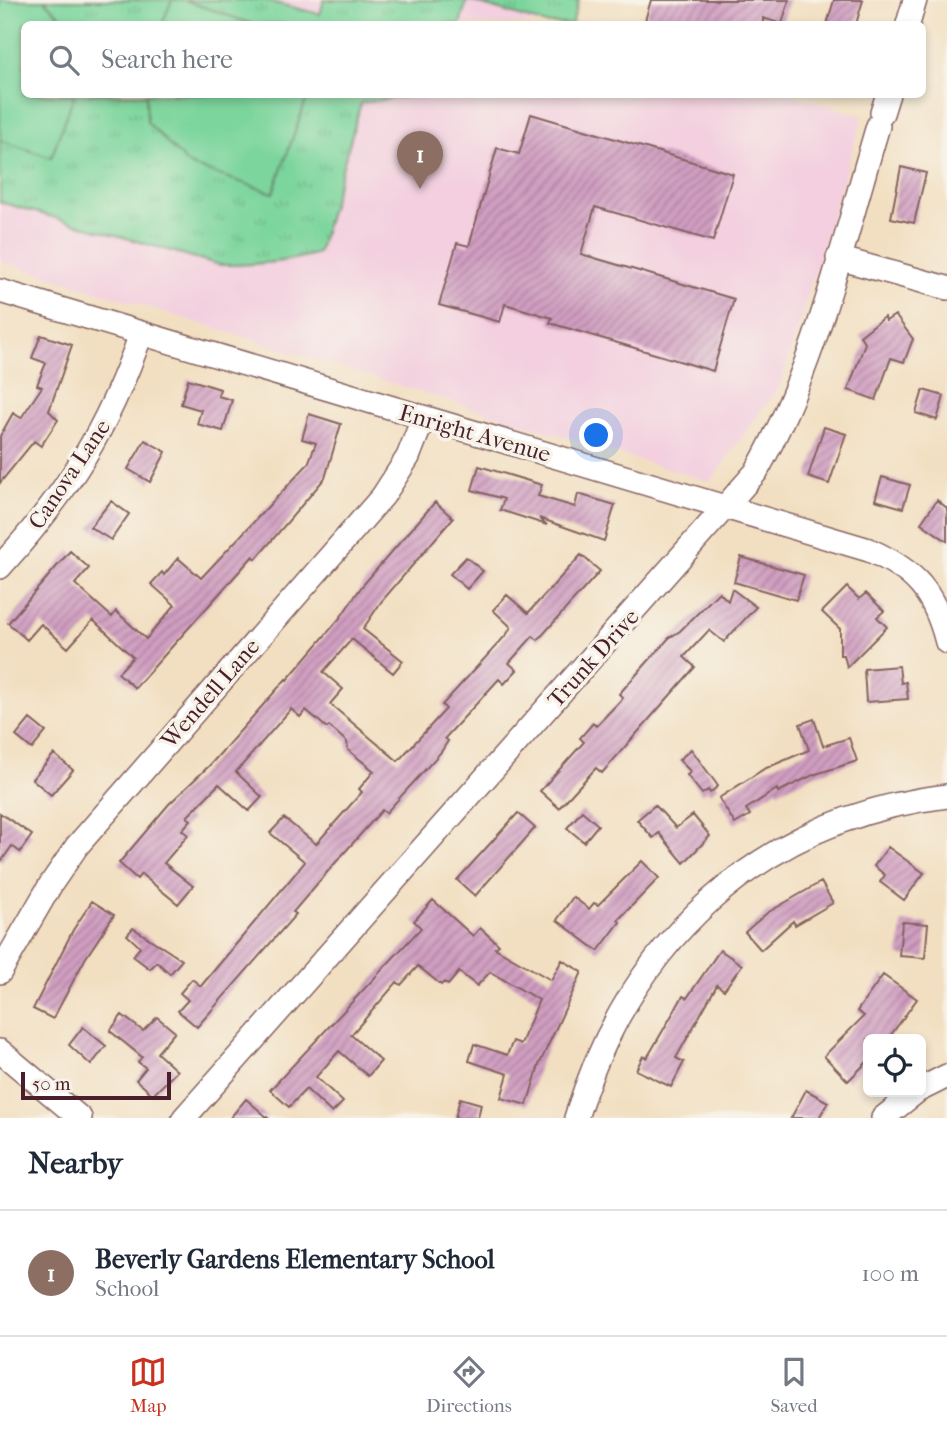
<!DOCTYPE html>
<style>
:root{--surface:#fff;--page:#f6f6f7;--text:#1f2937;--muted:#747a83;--line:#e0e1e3;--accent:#c8321e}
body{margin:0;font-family:"IM FELL French Canon",serif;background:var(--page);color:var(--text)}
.controls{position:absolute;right:21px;bottom:21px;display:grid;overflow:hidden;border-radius:10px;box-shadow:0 4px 10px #0003}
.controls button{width:63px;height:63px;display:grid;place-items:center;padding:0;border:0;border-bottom:2px solid var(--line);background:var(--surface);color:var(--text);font:35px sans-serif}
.scale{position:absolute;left:21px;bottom:18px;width:150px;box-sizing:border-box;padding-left:7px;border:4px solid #4a1f2b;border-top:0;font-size:19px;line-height:24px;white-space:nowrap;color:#4a1f2b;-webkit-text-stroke:5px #f7f3e8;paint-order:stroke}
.you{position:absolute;left:597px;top:436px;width:24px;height:24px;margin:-18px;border:5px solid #fff;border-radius:50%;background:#1a73e8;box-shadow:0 0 0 10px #1a73e833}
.badge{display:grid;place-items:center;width:46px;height:46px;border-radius:50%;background:var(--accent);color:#fff;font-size:23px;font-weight:700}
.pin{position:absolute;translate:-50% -58px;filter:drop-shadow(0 2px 4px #0008)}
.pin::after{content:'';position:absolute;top:37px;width:24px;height:21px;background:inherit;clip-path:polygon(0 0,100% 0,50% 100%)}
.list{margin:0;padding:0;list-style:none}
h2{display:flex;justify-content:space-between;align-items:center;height:91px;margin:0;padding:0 28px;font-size:30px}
h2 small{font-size:23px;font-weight:400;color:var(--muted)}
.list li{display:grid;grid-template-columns:46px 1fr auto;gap:21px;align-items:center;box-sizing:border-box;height:126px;padding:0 28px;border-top:2px solid var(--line)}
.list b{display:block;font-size:26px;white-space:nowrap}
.list p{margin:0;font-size:23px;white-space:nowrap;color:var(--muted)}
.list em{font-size:23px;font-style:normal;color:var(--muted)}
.icon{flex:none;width:38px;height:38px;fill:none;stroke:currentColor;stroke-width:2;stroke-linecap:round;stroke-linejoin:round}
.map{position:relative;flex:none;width:947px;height:1118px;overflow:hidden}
.search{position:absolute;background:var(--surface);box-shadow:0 4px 10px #0003;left:21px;right:21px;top:21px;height:77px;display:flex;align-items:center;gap:18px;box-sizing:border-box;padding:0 24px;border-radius:10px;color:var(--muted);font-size:26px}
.sheet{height:217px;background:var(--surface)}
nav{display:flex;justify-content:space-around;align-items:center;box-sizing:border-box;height:98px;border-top:2px solid var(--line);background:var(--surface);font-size:19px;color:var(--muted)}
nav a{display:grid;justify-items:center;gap:4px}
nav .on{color:var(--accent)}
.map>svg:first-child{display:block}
</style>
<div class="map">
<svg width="947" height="1118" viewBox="0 0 947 1118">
<defs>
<pattern id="park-tufts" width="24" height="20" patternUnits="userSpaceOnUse" patternTransform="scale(1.75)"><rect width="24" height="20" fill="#7bd59c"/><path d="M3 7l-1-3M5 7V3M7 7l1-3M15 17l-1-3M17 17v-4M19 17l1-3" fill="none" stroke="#6cb687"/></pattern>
<pattern id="building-hatch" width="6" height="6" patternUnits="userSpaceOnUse" patternTransform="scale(1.75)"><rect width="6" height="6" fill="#d09ec1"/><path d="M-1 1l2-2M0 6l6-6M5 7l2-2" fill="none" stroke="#ab809d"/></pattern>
</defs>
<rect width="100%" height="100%" fill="#f7f3e8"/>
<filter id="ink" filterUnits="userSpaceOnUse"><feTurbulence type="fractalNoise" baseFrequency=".0143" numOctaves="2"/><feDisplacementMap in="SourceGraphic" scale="14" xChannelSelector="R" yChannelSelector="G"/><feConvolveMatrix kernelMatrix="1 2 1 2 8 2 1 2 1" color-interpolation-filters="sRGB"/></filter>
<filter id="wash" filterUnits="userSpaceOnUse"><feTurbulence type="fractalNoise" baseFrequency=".00686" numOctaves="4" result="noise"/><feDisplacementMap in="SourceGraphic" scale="28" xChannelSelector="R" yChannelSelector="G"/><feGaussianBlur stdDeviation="1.57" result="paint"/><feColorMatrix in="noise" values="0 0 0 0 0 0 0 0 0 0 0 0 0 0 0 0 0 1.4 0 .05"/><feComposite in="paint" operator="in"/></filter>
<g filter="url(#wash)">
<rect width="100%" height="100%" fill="#f2dfc1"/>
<path fill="#f3cfdf" d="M0,0H579L572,24H24V94H789L863,116L780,385L710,482L0,261Z"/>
<path fill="url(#park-tufts)" stroke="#627a64" stroke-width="2" d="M0,0H263L320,14L324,0H579L572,24H546L467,0L460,24H24V94L416,95L361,103L318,253C286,263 254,265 220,265L0,202Z"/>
<path fill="#7bd59c" stroke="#627a64" stroke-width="2" d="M0,0H44L68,24H24V94L74,95L51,158L0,140Z
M172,0H184L252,24H162Z
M146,95V94L308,95L273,193L189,165L147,122Z"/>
<g id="blocks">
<path fill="url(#building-hatch)" d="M651,0H789L782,24L763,18V24H644Z
M834,0H863L856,24H827Z
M531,114L733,174L713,241L595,207L581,254L734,299L713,371L550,323L552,318L505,304L500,322L439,305L457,243L469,246L497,148L519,154Z
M901,167L926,173L914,223L891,218Z
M895,315L913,339L904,362L891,358L876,400L848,390L865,343L860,336L884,317L886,321Z
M41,335L72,345L49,411L58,420L41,446L34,441L0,483V436L13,413L21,418L42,387L37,385L46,363L32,358Z
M188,379L220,389L218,396L232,400L223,431L197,424L201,410L181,404Z
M923,390L944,396L937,420L916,413Z
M309,414L341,424L325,478L256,559L253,556L135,688L118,673L133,657L93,620L68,648L41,624L27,640L8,623L70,551L89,568L75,584L112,617L116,611L146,639L175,605L151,584L162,572L164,575L178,558L201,578L308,464L316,443L302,439Z
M824,427L846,434L829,484L808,477Z
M145,440L166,452L150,482L128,469Z
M479,466L542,485L538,496L575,507L578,494L615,505L604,541L539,518L547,525L500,510L504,499L472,490Z
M882,477L910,485L903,508L875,500Z
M937,500L947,508V541L921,523Z
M111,501L129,514L111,540L90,527Z
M435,502L453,518L381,602L363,629L403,661L393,673L352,639L323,672L343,689L330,704L398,761L446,709L442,705L507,634L511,627L493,610L507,595L528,613L581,555L600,571L538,640L533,636L509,663L517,670L504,684L499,679L445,738L448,741L441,752L386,813L382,810L329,870L293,912L296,914L197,1027L178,1011L188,1000L180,993L192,979L201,986L305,862L270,833L284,818L316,844L362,792L359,789L374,771L348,750L347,742L329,726L327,728L306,710L300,717L291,709L236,772L262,797L249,811L219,784L187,817L191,820L182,830L188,835L164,863L193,886L178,904L141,874L137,879L119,863L169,804L210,765L286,679L287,680L340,618L362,586Z
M466,557L483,571L467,589L450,574Z
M741,557L804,575L796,600L734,582Z
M847,587L859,599L866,593L884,611L877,617L887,627L847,667L844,655H840V629L822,612Z
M732,589L756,607L724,642L709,630L684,657L695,667L602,773L596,768L559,808L540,791L584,742L580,738L593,723L596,726L623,698L619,694L669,638L680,631L719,592L728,601Z
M899,666L901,683L906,682L908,699L866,702L864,669Z
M30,719L46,732L32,749L16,736Z
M814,719L823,746L849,738L857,761L813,775L778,792L777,789L746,809L750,815L735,824L719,798L764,769L809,750L800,724Z
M691,749L718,786L710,793L708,790L702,794L687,775L691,772L679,760Z
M54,754L73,770L51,795L32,779Z
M655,805L676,828L693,815L710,836L684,863L659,833L653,838L637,820Z
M582,811L598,825L584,842L567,828Z
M0,813L32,835L20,852L12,846L0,863Z
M518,813L535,828L475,896L457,880Z
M888,847L924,873L904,900L880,882L885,875L874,866Z
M642,861L659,878L618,920L620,922L598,951L557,920L573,897L589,909L594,903L598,905Z
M821,882L833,903L795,925L793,921L761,950L745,932L767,913Z
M433,900L473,936L480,928L499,945L495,948L551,980L562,960L582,972L539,1065L527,1105L501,1098L508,1074L469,1061L474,1044L507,1055L513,1041L521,1044L539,1000L490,972L477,986L459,972L448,985L444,982L441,985L418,966L401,985L397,982L351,1035L381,1061L368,1076L339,1051L316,1077L343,1102L332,1113L306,1089L289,1107L270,1090L421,928L414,921Z
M92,901L114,915L85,959L53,1019L33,1009L73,930Z
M902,922L928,924L925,958L899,956Z
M133,928L182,960L170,974L157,962L150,969L133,956L140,947L127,935Z
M720,950L742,965L724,990L717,985L676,1058L684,1062L671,1087L636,1070L643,1056L647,1058L683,996L687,998Z
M883,975L917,999L888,1039H868V1061L848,1081L824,1056L864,1016L857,1011Z
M122,1015L143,1031L157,1017L175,1032L157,1053L177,1071L153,1095L136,1080L146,1068L138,1062L142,1057L110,1031Z
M83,1027L106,1046L91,1065L69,1045Z
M806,1090L828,1102L819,1118H791Z
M460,1098L481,1104L478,1118H455Z
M246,1099L268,1118H230Z"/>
</g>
</g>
<g filter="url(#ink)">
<use href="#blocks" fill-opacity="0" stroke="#856260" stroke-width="2"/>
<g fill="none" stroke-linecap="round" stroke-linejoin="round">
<g stroke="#856260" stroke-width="26">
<path id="minor" d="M908,24L915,0
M882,113L888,94
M838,258L947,288
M0,291L869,550C916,571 934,592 947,642
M0,567C69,491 107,430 141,334
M0,972L51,884L77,846L383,496L408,457L423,419
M0,1051L80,1118
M921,1089L947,1076
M184,1118L756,472C816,366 843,242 878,126
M576,1118C630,941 761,818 947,796
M883,1118L916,1092"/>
</g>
<use href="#minor" stroke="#fff" stroke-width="23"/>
</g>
</g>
<g text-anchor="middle" stroke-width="7" stroke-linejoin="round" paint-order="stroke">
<g font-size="23" fill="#4a1f2b" stroke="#f7f3e8">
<text transform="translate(475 433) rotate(16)" y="8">Enright Avenue</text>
<text transform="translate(69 474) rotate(-56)" y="8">Canova Lane</text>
<text transform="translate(593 658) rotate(-48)" y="8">Trunk Drive</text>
<text transform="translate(210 693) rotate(-49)" y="8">Wendell Lane</text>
</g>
</g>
</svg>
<div class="controls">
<button><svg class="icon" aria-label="locate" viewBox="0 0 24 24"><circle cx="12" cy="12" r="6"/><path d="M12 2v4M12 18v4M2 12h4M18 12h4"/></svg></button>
</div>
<div class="scale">50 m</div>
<div class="you"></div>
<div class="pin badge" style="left:420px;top:189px;background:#8d6e63">1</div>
<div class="search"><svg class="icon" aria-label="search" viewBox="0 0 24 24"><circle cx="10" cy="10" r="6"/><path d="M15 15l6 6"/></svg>Search here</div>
</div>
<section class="sheet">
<h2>Nearby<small></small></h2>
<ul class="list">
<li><span class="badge" style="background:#8d6e63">1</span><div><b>Beverly Gardens Elementary School</b><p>School</p></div><em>100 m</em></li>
</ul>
</section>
<nav>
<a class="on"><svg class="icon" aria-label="map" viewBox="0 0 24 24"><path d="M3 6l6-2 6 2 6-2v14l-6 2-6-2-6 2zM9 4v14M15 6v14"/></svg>Map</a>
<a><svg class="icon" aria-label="directions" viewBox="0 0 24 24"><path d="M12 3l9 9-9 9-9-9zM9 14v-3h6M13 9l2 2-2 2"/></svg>Directions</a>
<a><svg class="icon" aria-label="saved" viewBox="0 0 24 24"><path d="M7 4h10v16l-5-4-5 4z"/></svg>Saved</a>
</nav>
